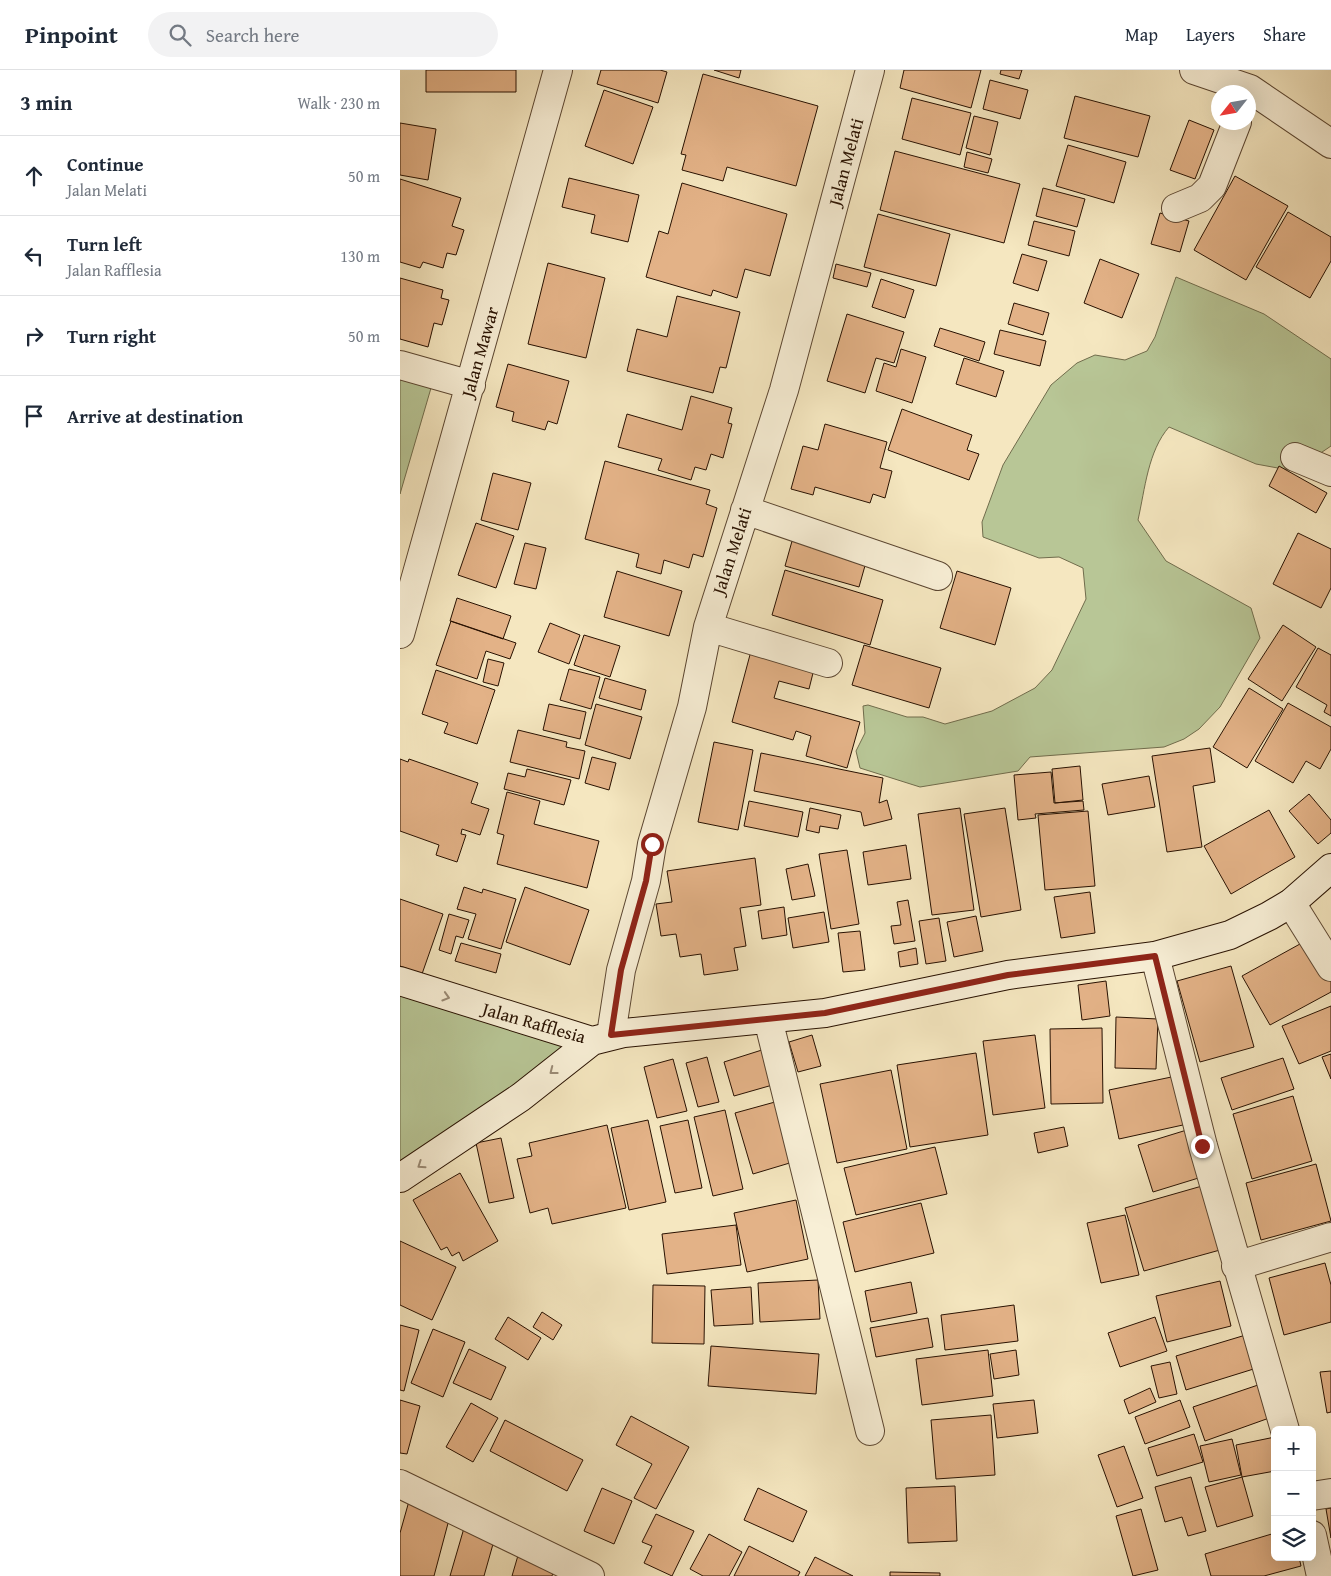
<!DOCTYPE html>
<meta charset="utf-8">
<style>
:root{--surface:#fff;--page:#f2f2f3;--text:#1f2937;--muted:#747a83;--line:#e0e1e3}
body{margin:0;font-family:"Gentium Book Plus",serif;background:var(--page);color:var(--text)}
.controls{position:absolute;right:15px;bottom:15px;display:grid;overflow:hidden;border-radius:8px;box-shadow:0 5px 20px #0002}
.controls button{width:45px;height:45px;display:grid;place-items:center;padding:0;border:0;border-bottom:1px solid var(--line);background:var(--surface);color:var(--text);font:25px sans-serif}
.compass{position:absolute;left:811px;top:15px;width:45px;height:45px;border-radius:50%;background:var(--surface);box-shadow:0 5px 20px #0002;rotate:239deg}
.stop{position:absolute;width:15px;height:15px;margin:-11px;border:4px solid #8f2418;border-radius:50%;background:#fff}
.stop.end{background:#8f2418;border-color:#fff;box-shadow:0 1px 5px #0008}
.list{margin:0;padding:0;list-style:none}
h2{display:flex;justify-content:space-between;align-items:center;height:65px;margin:0;padding:0 20px;font-size:21px}
h2 small{font-size:16px;font-weight:400;color:var(--muted)}
.list li{display:grid;grid-template-columns:32px 1fr auto;gap:15px;align-items:center;box-sizing:border-box;height:80px;padding:0 20px;border-top:1px solid var(--line)}
.list b{display:block;font-size:19px;white-space:nowrap}
.list p{margin:0;font-size:16px;white-space:nowrap;color:var(--muted)}
.list em{font-size:16px;font-style:normal;color:var(--muted)}
.icon{flex:none;width:28px;height:28px;fill:none;stroke:currentColor;stroke-width:2;stroke-linecap:round;stroke-linejoin:round}
.map{position:relative;flex:none;width:931px;height:1506px;overflow:hidden}
header{display:flex;align-items:center;gap:30px;box-sizing:border-box;height:70px;padding:0 25px;background:var(--surface);border-bottom:1px solid var(--line)}
header strong{font-size:24px}
nav{display:flex;gap:28px;margin-inline-start:auto;font-size:18px}
.search{width:350px;height:45px;background:var(--page);display:flex;align-items:center;gap:12px;box-sizing:border-box;padding:0 18px;border-radius:28px;color:var(--muted);font-size:19px}
main{display:flex}
aside{flex:1;background:var(--surface)}
.map>svg:first-child{display:block}
</style>
<header>
<strong>Pinpoint</strong>
<div class="search"><svg class="icon" aria-label="search" viewBox="0 0 24 24"><circle cx="10" cy="10" r="6"/><path d="M15 15l6 6"/></svg>Search here</div>
<nav><a>Map</a><a>Layers</a><a>Share</a></nav>
</header>
<main>
<aside>
<h2>3 min<small>Walk · 230 m</small></h2>
<ul class="list">
<li><svg class="icon" aria-label="ahead" viewBox="0 0 24 24"><path d="M12 20V5M6 11l6-6 6 6"/></svg><div><b>Continue</b><p>Jalan Melati</p></div><em>50 m</em></li>
<li><svg class="icon" aria-label="left" viewBox="0 0 24 24"><path d="M17 20v-9H6M10 6l-5 5 5 5"/></svg><div><b>Turn left</b><p>Jalan Rafflesia</p></div><em>130 m</em></li>
<li><svg class="icon" aria-label="right" viewBox="0 0 24 24"><path d="M7 20v-9h11M14 6l5 5-5 5"/></svg><div><b>Turn right</b></div><em>50 m</em></li>
<li><svg class="icon" aria-label="arrive" viewBox="0 0 24 24"><path d="M6 21V4h12l-3 4 3 4H6"/></svg><div><b>Arrive at destination</b></div></li>
</ul>
</aside>
<div class="map">
<svg width="931" height="1506" viewBox="0 0 931 1506">
<rect width="100%" height="100%" fill="#f5e7c0"/>
<filter id="stains"><feTurbulence type="fractalNoise" baseFrequency=".004" numOctaves="4"/><feColorMatrix values="0 0 0 0 .2 0 0 0 0 .09 0 0 0 0 .02 0 0 0 .5 -.17"/></filter>
<radialGradient id="worn" r=".72"><stop offset=".6" stop-color="#630" stop-opacity="0"/><stop offset="1" stop-color="#630" stop-opacity=".3"/></radialGradient>
<path fill="#b8c696" stroke="#706c4c" d="M776,207L864,244L931,289V376L894,401L856,394L769,357C748,381 745,419 738,450L766,491L851,538L860,568L820,637L799,659L784,669L764,677L630,687L618,701L520,717L460,698L456,681L465,663L463,636L468,635L507,647H523L545,654L592,641L635,618L652,600L686,529L683,498L659,487L639,488L583,467L582,452L603,395L651,315L677,293L695,285L725,290L747,281L755,267Z
M0,309L31,318L0,424Z
M0,902L200,965L0,1091Z"/>
<path fill="#e3b287" stroke="#281101" d="M26,0H116V22H26Z
M201,0H260L267,2L258,33L197,14Z
M314,0H341L339,8Z
M504,0H581L571,38L500,18Z
M601,0H622L619,9L600,4Z
M303,4L418,36L396,116L327,97L323,111L282,100L286,85L281,84Z
M590,10L628,20L620,49L583,39Z
M204,20L253,37L233,94L185,76Z
M675,26L750,46L738,87L664,68Z
M512,28L571,43L560,85L502,69Z
M574,46L598,52L590,85L566,78Z
M789,50L814,60L795,109L770,100Z
M0,53L36,59L28,110L0,105Z
M668,75L726,92L714,133L656,116Z
M495,81L620,114L604,173L480,140Z
M567,82L592,89L588,103L564,97Z
M835,106L888,136L846,210L794,180Z
M169,108L239,125L228,172L191,163L195,145L162,137Z
M0,109L61,128L52,156L64,160L56,185L47,183L43,198L23,192L20,198L0,192Z
M282,113L387,144L370,206L345,199L337,228L313,220L311,226L246,207L259,161L268,164Z
M643,118L685,129L677,157L636,146Z
M888,142L931,167V191L910,228L856,197Z
M760,143L789,151L780,182L751,174Z
M478,144L550,164L536,216L464,197Z
M634,151L675,161L669,186L628,175Z
M622,184L647,191L638,221L613,213Z
M700,189L739,204L722,248L684,233Z
M148,193L205,208L186,288L128,274Z
M436,194L471,203L467,217L433,208Z
M0,208L43,220L41,228L49,230L42,255L34,253L28,277L0,269Z
M481,209L514,220L505,248L472,237Z
M277,226L340,242L326,298L320,297L313,323L227,301L237,259L267,267Z
M614,233L649,243L643,265L608,254Z
M447,244L504,262L494,293L476,288L465,323L427,311Z
M540,258L585,272L579,291L534,276Z
M600,260L646,271L640,296L594,284Z
M501,279L526,287L512,333L476,321L484,293L496,297Z
M564,288L604,301L596,327L556,314Z
M108,294L169,311L157,354L148,351L145,360L112,351L114,342L96,337Z
M291,326L332,338L328,353L332,354L323,388L311,384L306,400L295,397L291,410L258,400L262,389L218,377L227,344L282,360Z
M502,339L572,365L567,380L579,384L569,410L488,380Z
M425,354L487,372L480,398L492,401L485,428L473,424L470,433L415,417L413,425L391,419L403,376L418,380Z
M205,391L310,420L306,434L317,438L303,487L293,484L289,498L264,490L261,504L236,497L239,484L185,469Z
M879,396L927,423L916,443L869,416Z
M93,403L131,413L118,460L81,450Z
M76,453L114,466L96,518L58,505Z
M898,463L931,479V518L921,538L873,514Z
M394,464L468,485L459,517L385,496Z
M125,473L146,478L136,519L114,514Z
M385,500L483,530L470,575L372,545Z
M217,501L282,521L269,566L204,547Z
M557,501L611,518L595,575L540,558Z
M57,528L111,546L103,569L50,551Z
M51,551L116,573L110,589L86,581L77,609L36,595Z
M150,553L180,565L169,594L138,582Z
M883,555L916,577L882,631L848,609Z
M184,565L220,576L210,607L174,595Z
M464,575L541,598L529,638L452,615Z
M918,578L931,585V646L924,642L927,635L896,617Z
M351,581L414,599L409,619L379,611L374,628L460,652L447,698L406,686L411,666L396,661L393,670L332,652Z
M88,589L104,593L98,616L83,612Z
M169,599L200,607L191,639L160,630Z
M36,600L95,620L77,674L44,663L48,653L22,644Z
M205,608L246,620L241,640L199,628Z
M849,618L883,639L847,698L813,677Z
M888,633L931,657V679L920,699L906,691L893,713L855,691Z
M149,634L186,642L180,669L143,660Z
M196,634L242,647L230,689L185,675Z
M118,660L167,672L166,677L185,681L179,709L110,692Z
M314,672L353,680L338,760L298,752Z
M810,678L815,712L793,716L802,777L767,782L752,686Z
M361,683L483,708L479,733L487,730L492,749L464,756L461,742L354,721Z
M192,687L216,693L209,720L185,713Z
M0,689L8,692L9,689L78,713L71,733L89,739L80,765L62,759L61,764L66,765L57,792L36,785L39,775L0,761Z
M680,696L683,730L655,733L652,699Z
M127,699L171,710L164,735L104,719L108,703L125,707Z
M651,702L654,733L683,731L684,740L635,744L636,748L618,750L614,705Z
M749,706L755,737L708,745L702,714Z
M107,722L140,731L134,754L199,771L187,818L97,794L104,765L97,763Z
M909,724L931,750V763L918,774L889,741Z
M349,731L403,742L398,767L344,756Z
M410,738L441,745L438,759L420,756L419,763L406,760Z
M560,738L574,840L532,845L518,744Z
M605,738L621,840L581,847L564,744Z
M869,740L895,787L831,824L804,776Z
M688,741L695,816L645,820L638,745Z
M506,775L511,809L468,815L463,782Z
M447,780L459,854L431,859L419,784Z
M355,788L361,835L340,838L346,876L334,878L338,900L304,905L301,884L280,887L276,864L261,866L256,834L272,832L267,801Z
M408,794L415,826L392,830L386,799Z
M64,817L82,823L83,819L116,829L101,879L68,869L76,844L57,839Z
M125,817L189,840L170,895L106,872Z
M690,822L695,863L661,868L654,827Z
M0,829L43,844L22,904L0,896Z
M508,830L515,871L494,874L491,856L501,855L497,832Z
M384,837L387,865L362,869L358,841Z
M424,842L429,872L393,878L388,848Z
M49,844L69,850L63,868L56,866L51,884L39,880Z
M576,846L583,881L554,887L547,852Z
M539,848L546,891L526,894L519,851Z
M460,861L465,900L443,902L438,863Z
M909,869L931,909V922L870,955L842,906Z
M61,873L101,884L96,903L55,891Z
M516,878L518,894L500,897L498,882Z
M831,896L854,977L800,992L777,911Z
M706,911L710,946L682,950L678,915Z
M931,936V981L899,994L882,956Z
M716,947L758,949L756,999L715,998Z
M702,958L703,1033L651,1034L650,959Z
M412,965L421,996L398,1002L389,972Z
M635,965L645,1038L593,1045L583,971Z
M365,979L376,1014L334,1026L324,992Z
M576,983L588,1065L510,1077L497,995Z
M931,984V1009L922,987Z
M307,987L319,1032L298,1037L286,993Z
M883,988L894,1019L832,1040L821,1008Z
M273,989L287,1041L257,1048L244,997Z
M491,1000L507,1079L437,1093L420,1014Z
M781,1005L792,1053L719,1069L709,1020Z
M893,1026L912,1091L852,1109L833,1044Z
M375,1032L393,1092L353,1104L335,1043Z
M325,1040L343,1119L313,1126L294,1047Z
M248,1050L266,1132L229,1140L211,1058Z
M288,1050L302,1118L275,1123L260,1056Z
M207,1055L226,1138L152,1154L148,1138L130,1143L117,1089L132,1086L129,1073Z
M664,1057L668,1076L638,1083L634,1063Z
M790,1059L805,1106L753,1122L738,1075Z
M101,1068L114,1128L89,1133L76,1073Z
M535,1077L547,1124L456,1145L444,1098Z
M916,1094L931,1151L861,1170L846,1113Z
M60,1103L98,1171L63,1191L59,1182L52,1186L47,1177L41,1180L13,1130Z
M802,1116L820,1180L744,1201L725,1138Z
M396,1130L408,1189L347,1202L334,1143Z
M521,1133L534,1183L455,1202L443,1152Z
M725,1145L739,1205L701,1213L687,1153Z
M336,1155L341,1195L267,1204L262,1164Z
M0,1171L56,1197L32,1250L0,1235Z
M925,1193L931,1215V1252L884,1265L869,1208Z
M418,1210L420,1249L360,1252L358,1213Z
M820,1211L831,1256L767,1272L756,1226Z
M511,1212L517,1243L471,1252L465,1221Z
M253,1215L305,1216L304,1274L252,1273Z
M351,1217L353,1254L314,1256L311,1220Z
M614,1235L618,1271L545,1280L541,1245Z
M142,1242L162,1255L153,1270L133,1257Z
M108,1247L141,1268L128,1290L95,1269Z
M755,1247L767,1281L720,1297L708,1263Z
M528,1248L533,1277L476,1287L470,1258Z
M0,1255L19,1260L4,1321L0,1320Z
M33,1259L65,1272L43,1327L11,1313Z
M849,1264L860,1297L786,1320L776,1286Z
M311,1276L419,1284L416,1324L308,1316Z
M69,1279L106,1297L91,1330L53,1313Z
M588,1280L593,1326L522,1335L516,1289Z
M616,1280L619,1305L594,1309L590,1284Z
M770,1292L777,1324L759,1328L751,1296Z
M931,1301V1342L927,1343L920,1302Z
M861,1314L872,1347L805,1371L793,1337Z
M750,1318L756,1332L729,1344L724,1330Z
M0,1330L20,1336L7,1384L0,1383Z
M634,1330L638,1363L597,1368L593,1334Z
M780,1330L790,1357L745,1374L735,1347Z
M71,1333L98,1348L73,1392L46,1377Z
M591,1345L595,1405L536,1409L531,1350Z
M231,1346L289,1377L256,1439L234,1428L252,1394L216,1375Z
M105,1350L183,1390L167,1421L90,1381Z
M794,1364L803,1392L757,1406L748,1378Z
M875,1367V1401L842,1407L836,1375Z
M832,1369L841,1405L809,1412L800,1376Z
M724,1376L743,1428L717,1437L698,1385Z
M791,1407L806,1461L788,1466L782,1447L765,1452L755,1417Z
M842,1407L853,1446L817,1457L805,1417Z
M555,1416L557,1471L508,1473L506,1418Z
M202,1418L232,1431L214,1474L184,1461Z
M358,1418L407,1441L393,1472L344,1450Z
M9,1431L51,1442L34,1506H0V1463Z
M931,1438V1468L926,1439Z
M741,1439L758,1500L733,1506L716,1446Z
M256,1444L294,1461L272,1506L244,1493L252,1476L242,1472Z
M64,1458L95,1467L84,1506H50Z
M875,1463V1487H899L901,1496L864,1506H811L805,1484Z
M309,1464L342,1482L329,1506H303L290,1499Z
M349,1476L400,1502L398,1506H334Z
M119,1482L156,1493L152,1506H112Z
M415,1487L453,1506H405Z
M490,1502L540,1503V1506H490Z"/>
<g fill="none" stroke-linecap="round" stroke-linejoin="round">
<g stroke="#5b4631" stroke-width="30">
<path id="street" d="M794,0L850,19L931,74
M776,138L800,128L812,116L837,52
M0,295L71,315
M895,387L931,402
M345,440L538,506
M308,557L428,593
M0,564L158,0
M891,833L931,897
M755,886L803,1076L885,1360
M368,949L470,1361
M211,965L221,900L246,811L252,774L292,637L308,557L384,320L470,0
M836,1196L931,1167
M0,1414L190,1506
M912,1426L931,1423
M912,1465L921,1506"/>
</g>
<g stroke="#281101" stroke-width="30">
<path id="secondary" d="M0,911L192,971L224,963L425,943L608,905L755,886L830,865L869,846L891,833L931,798
M0,1108L121,1027L192,971"/>
</g>
<use href="#street" stroke="#f8efd6" stroke-width="28"/>
<use href="#secondary" stroke="#f8efd6" stroke-width="28"/>
</g>
<defs><path id="oneway-chevron" d="M-2-3.5L2.5 0L-2 3.5" fill="none" stroke-width="1.6" stroke-linecap="round" stroke-linejoin="round" transform="scale(1.25)"/></defs>
<g stroke="#9a8b76">
<use href="#oneway-chevron" transform="translate(46 927) rotate(17)"/>
<use href="#oneway-chevron" transform="translate(153 1001) rotate(142)"/>
<use href="#oneway-chevron" transform="translate(21 1095) rotate(146)"/>
</g>
<g fill="none" stroke-linecap="round" stroke-linejoin="round">
<path stroke="#8f2418" stroke-width="6" d="M252,774L246,811L221,900L211,965L425,943L608,905L755,886L802,1076"/>
</g>
<g text-anchor="middle" stroke-width="4" stroke-linejoin="round" paint-order="stroke">
<g font-size="18" fill="#281101" stroke="#f8efd6">
<text transform="translate(446 92) rotate(-75)" y="6">Jalan Melati</text>
<text transform="translate(80 282) rotate(-74)" y="6">Jalan Mawar</text>
<text transform="translate(332 481) rotate(-72)" y="6">Jalan Melati</text>
<text transform="translate(134 953) rotate(16)" y="6">Jalan Rafflesia</text>
</g>
</g>
<rect width="100%" height="100%" filter="url(#stains)"/>
<rect width="100%" height="100%" fill="url(#worn)"/>
</svg>
<div class="controls">
<button>+</button>
<button>−</button>
<button><svg class="icon" aria-label="layers" viewBox="0 0 24 24"><path d="M12 4l9 5-9 5-9-5zM3 14l9 5 9-5"/></svg></button>
</div>
<svg class="compass" viewBox="-18 -18 36 36"><path d="M0-13l5 13h-10z" fill="#e53935"/><path d="M0 13l5-13h-10z" fill="#747a83"/></svg>
<div class="stop" style="left:252px;top:774px"></div>
<div class="stop end" style="left:802px;top:1076px"></div>
</div>
</main>
